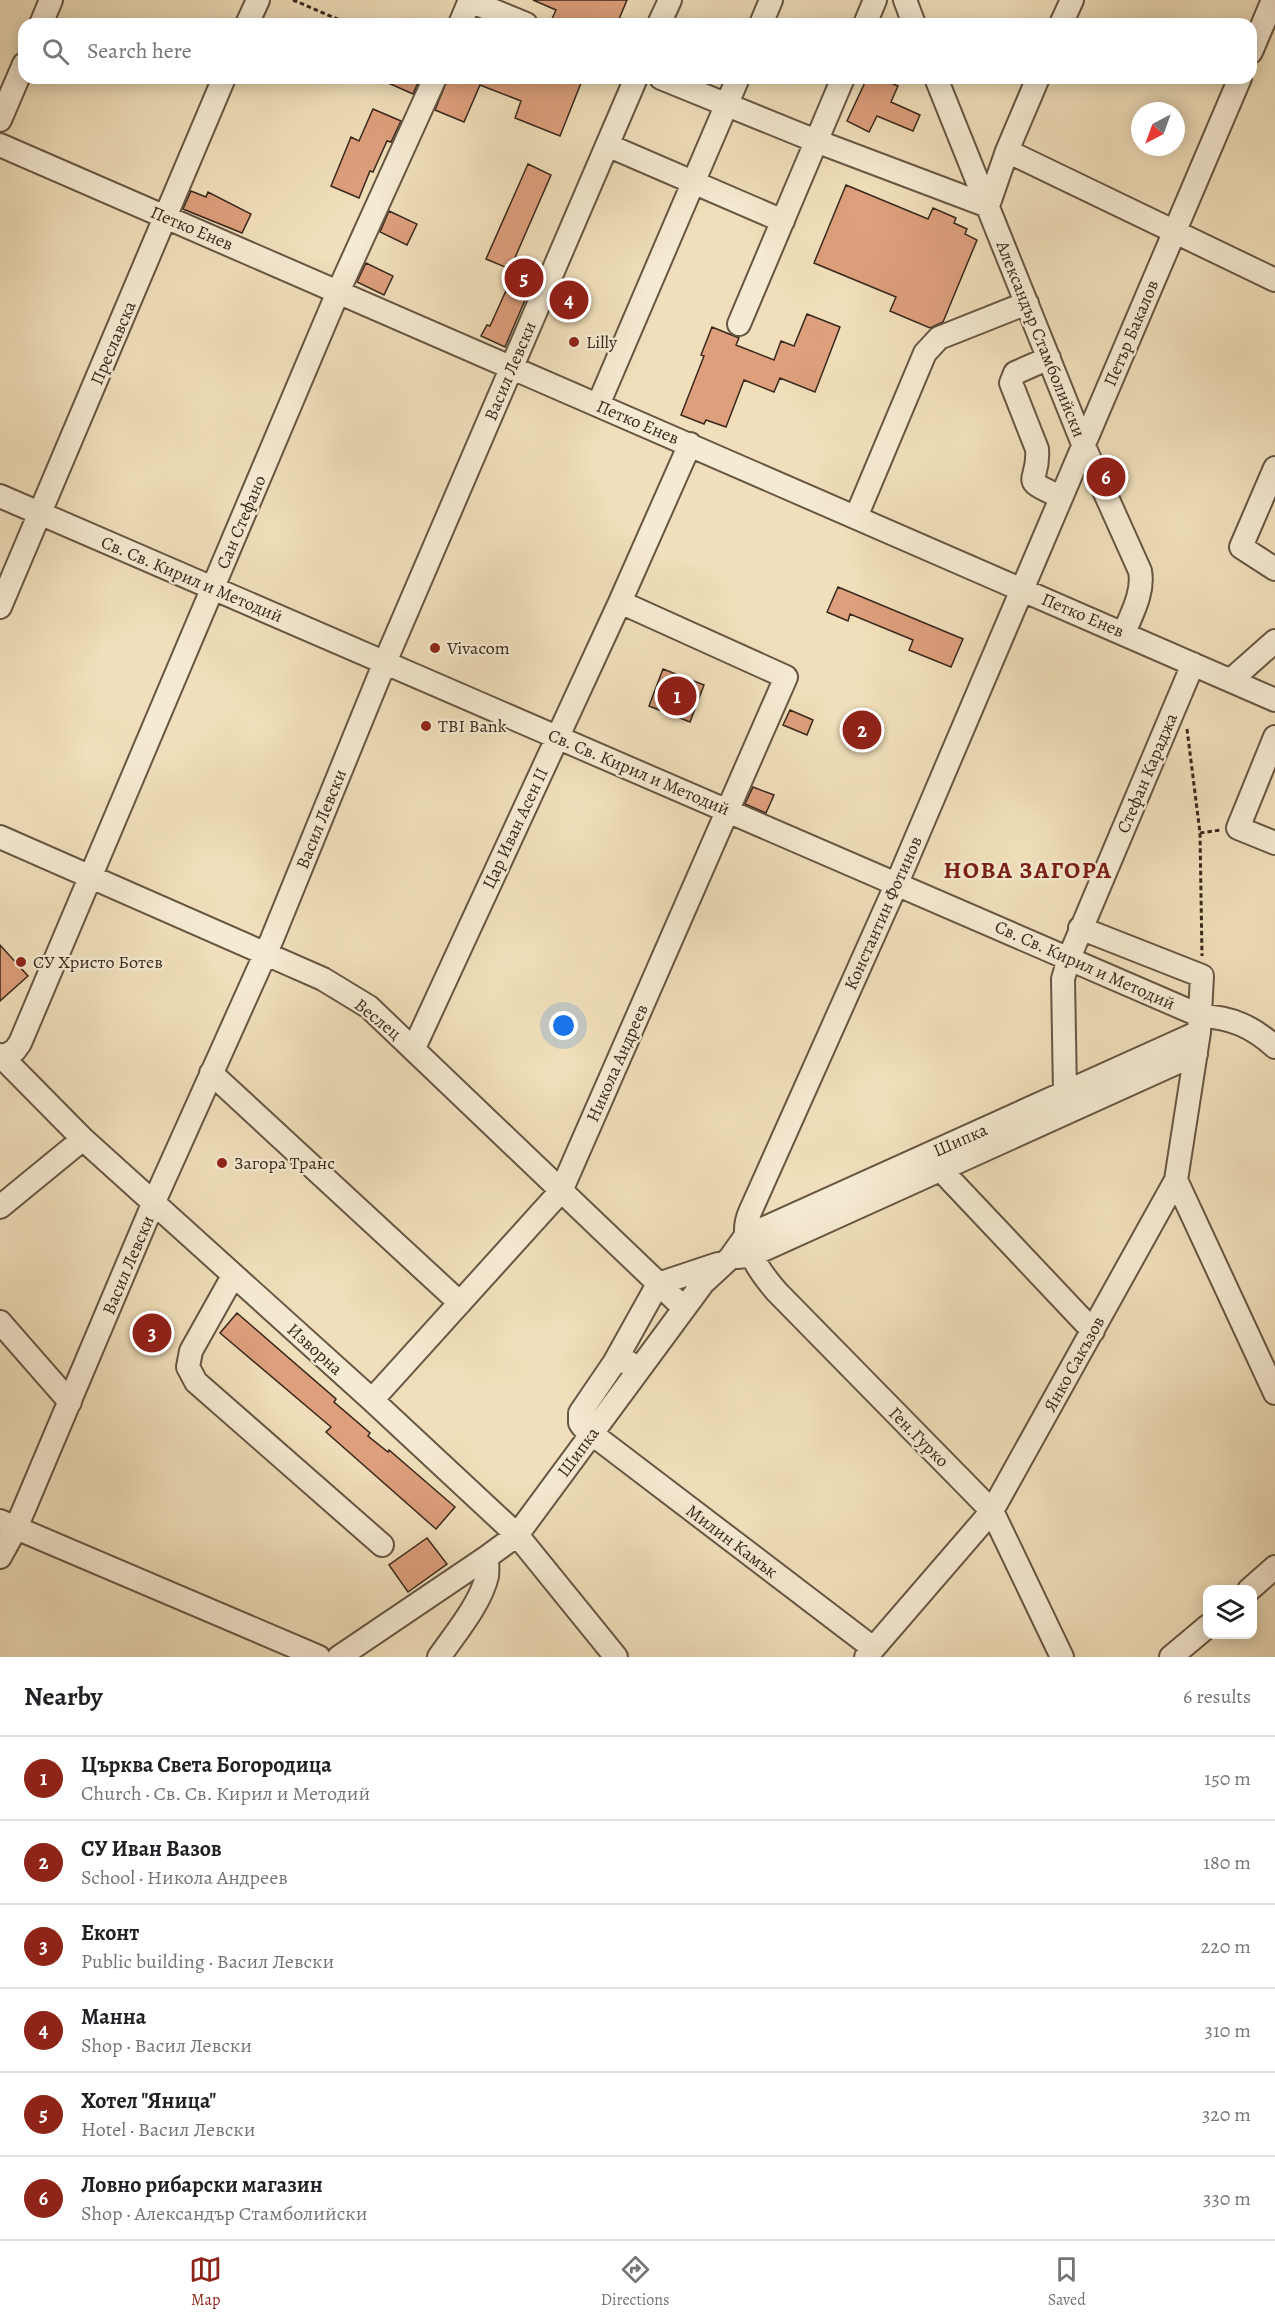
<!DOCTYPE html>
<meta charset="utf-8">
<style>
:root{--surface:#fff;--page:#f2f2f2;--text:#202124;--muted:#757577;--line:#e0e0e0;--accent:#8f2418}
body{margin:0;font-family:Alegreya,serif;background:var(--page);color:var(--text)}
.controls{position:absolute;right:18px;bottom:18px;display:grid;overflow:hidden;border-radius:12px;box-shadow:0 3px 15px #0003}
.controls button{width:54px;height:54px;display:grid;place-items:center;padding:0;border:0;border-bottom:2px solid var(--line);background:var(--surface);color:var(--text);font:30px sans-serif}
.compass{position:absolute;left:1131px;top:102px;width:54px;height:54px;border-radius:50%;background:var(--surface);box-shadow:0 3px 15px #0003;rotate:221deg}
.you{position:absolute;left:564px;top:1026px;width:21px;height:21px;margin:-15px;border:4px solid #fff;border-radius:50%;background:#1a73e8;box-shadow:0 0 0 9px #1a73e833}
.badge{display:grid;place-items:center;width:39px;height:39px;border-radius:50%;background:var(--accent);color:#fff;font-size:20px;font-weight:700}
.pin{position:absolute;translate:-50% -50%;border:3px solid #fff;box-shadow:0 2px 6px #0006}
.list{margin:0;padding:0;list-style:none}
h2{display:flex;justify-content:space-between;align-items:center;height:78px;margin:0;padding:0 24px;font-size:26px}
h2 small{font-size:20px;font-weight:400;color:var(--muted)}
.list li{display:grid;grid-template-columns:39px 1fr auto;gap:18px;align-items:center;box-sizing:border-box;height:84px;padding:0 24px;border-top:2px solid var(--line)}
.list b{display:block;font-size:22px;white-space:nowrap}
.list p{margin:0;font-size:20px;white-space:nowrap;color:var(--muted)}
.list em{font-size:20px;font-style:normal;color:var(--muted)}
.icon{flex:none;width:33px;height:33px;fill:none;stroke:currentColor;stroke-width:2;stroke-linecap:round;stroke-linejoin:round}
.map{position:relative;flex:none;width:1275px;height:1657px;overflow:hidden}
.search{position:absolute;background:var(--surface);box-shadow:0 3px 15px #0003;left:18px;right:18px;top:18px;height:66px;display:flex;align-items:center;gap:15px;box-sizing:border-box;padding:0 21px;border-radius:18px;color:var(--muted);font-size:22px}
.sheet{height:582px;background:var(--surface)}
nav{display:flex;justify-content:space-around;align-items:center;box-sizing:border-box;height:84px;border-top:2px solid var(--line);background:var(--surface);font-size:16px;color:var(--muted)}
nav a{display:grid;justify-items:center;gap:3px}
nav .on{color:var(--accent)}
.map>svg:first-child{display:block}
</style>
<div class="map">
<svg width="1275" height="1657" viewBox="0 0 1275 1657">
<rect width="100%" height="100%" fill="#f0dfba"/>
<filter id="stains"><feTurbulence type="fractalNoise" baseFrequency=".00333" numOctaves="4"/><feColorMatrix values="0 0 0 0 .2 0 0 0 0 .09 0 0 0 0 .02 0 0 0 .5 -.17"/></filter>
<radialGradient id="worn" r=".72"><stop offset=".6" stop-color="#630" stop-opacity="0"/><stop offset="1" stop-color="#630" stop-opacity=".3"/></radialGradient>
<path fill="#dd9f7c" stroke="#39281d" stroke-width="1.5" d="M533,0H627L617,24H558L551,21L556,10Z
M377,78H420L413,94Z
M448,78H583L560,136L515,118L521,101L480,85L464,122L435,110Z
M867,78H893L891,83L898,86L891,102L920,115L913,131L877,116L869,132L847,121Z
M373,109L401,121L391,142L387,141L373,172L370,171L359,198L331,186L351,137L359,141Z
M528,164L551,175L510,269L486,259Z
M846,185L928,219L933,208L956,218L954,223L967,229L965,234L977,240L943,322L930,328L890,311L896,297L814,263Z
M191,191L206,197L208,192L251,214L242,233L183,209Z
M389,211L417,224L407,245L380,232Z
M366,263L393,276L384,295L357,282Z
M509,284L528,293L505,347L481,336L487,325L490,326Z
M807,314L840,327L815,392L780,378L774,392L744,380L726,427L706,420L704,424L681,415L704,356L701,355L712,327L739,338L736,345L774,360L781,341L794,346Z
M838,587L963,639L951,667L909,650L913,640L850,614L848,621L827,612Z
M663,669L704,685L690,722L649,706Z
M790,710L813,720L807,735L783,725Z
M753,787L774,795L766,813L745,804Z
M0,945L28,976L0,1001Z
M237,1313L336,1399L334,1402L370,1433L368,1436L388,1452L389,1450L455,1507L436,1529L326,1432L331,1427L220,1333Z
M427,1538L447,1564L408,1592L389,1565Z"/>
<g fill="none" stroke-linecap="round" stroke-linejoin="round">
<g stroke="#675644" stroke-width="26">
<path id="minor" d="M905,0L914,24
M470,1L526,24
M41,24L51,0
M247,24L258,0
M460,24L470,0
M659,24L670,0
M761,24L771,0
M865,24L875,0
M1061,24L1072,0
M1251,52L1273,0
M661,78L816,141L988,206L1007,151L1038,78
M936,78L1083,444L1140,571C1144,592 1132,613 1124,633
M0,120L24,64
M0,145L1275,700
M607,145L783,221
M1007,151L1275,280
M739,324L843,78
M1049,358L1015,373L1011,383L1037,449C1040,485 1016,477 1061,497
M598,405L738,78
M1275,468L1241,547L1275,569
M0,496L1201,1016C1231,1017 1253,1027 1275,1047
M856,517L925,353L939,338L1027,303
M0,607L224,78
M1231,680L1275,641
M1275,737L1238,828L1275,843
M0,837L323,979L369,1007L684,1308
M414,1048L620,602L690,444
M0,1055L83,1139L372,1400L517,1535L616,1657
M0,1059L15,1050L20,1043L338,292L435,78
M211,1073L460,1303
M1065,1092L1063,979L1069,958L1193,664
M941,1170L1093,1331
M1176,1180L1275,1393
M0,1207L83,1139
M737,1257L752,1255L1196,1054
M233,1276L191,1351L188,1367L196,1382L382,1545
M0,1322L70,1402
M614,1363L658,1284L718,1264
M639,1368L626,1361L614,1363L580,1413V1423L583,1427L873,1648
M372,1400L561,1191L786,677L620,602
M0,1521L319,1657
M0,1557L16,1528L153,1204L272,939L385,662L636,78
M1249,1590L1275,1567
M339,1657L487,1557L517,1535L703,1283L730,1258L745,1237L1199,1032
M439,1657C455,1634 481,1603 487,1576C488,1570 487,1563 487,1557
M866,1657L992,1511L1176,1180L1199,1032L1202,976L1080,928
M1062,1657L992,1511L777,1292C758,1270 737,1241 750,1212L897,883L1240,78
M1171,1657L1208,1626"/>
</g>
<path stroke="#39281d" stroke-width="3" stroke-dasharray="4.5 3" stroke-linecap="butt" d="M293,0L349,24
M1187,729L1200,833L1202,956
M1200,833L1221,830"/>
<use href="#minor" stroke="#f5ead2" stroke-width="22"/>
</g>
<g fill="#8f2418" stroke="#f5ead2" stroke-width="2">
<circle cx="574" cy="342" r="6"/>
<circle cx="435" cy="648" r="6"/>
<circle cx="426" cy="726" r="6"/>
<circle cx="21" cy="962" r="6"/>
<circle cx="222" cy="1163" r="6"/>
</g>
<g text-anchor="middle" stroke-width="4.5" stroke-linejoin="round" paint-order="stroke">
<g font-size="18" fill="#39281d" stroke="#f5ead2">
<text transform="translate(192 228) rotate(23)" y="6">Петко Енев</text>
<text transform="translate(1131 333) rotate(-67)" y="6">Петър Бакалов</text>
<text transform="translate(1041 339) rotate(68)" y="6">Александър Стамболийски</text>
<text transform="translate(113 343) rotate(-67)" y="6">Преславска</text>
<text transform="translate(510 371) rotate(-67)" y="6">Васил Левски</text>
<text transform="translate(638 422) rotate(23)" y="6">Петко Енев</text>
<text transform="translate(241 522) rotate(-67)" y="6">Сан Стефано</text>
<text transform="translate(192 579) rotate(23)" y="6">Св. Св. Кирил и Методий</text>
<text transform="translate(1083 615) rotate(23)" y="6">Петко Енев</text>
<text transform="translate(639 772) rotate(23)" y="6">Св. Св. Кирил и Методий</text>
<text transform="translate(1147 773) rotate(-67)" y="6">Стефан Караджа</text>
<text transform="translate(321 819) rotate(-68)" y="6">Васил Левски</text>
<text transform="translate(515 828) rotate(-65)" y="6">Цар Иван Асен II</text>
<text transform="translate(883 913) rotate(-66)" y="6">Константин Фотинов</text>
<text transform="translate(1085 965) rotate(24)" y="6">Св. Св. Кирил и Методий</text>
<text transform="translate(378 1019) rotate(39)" y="6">Веслец</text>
<text transform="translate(617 1063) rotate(-66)" y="6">Никола Андреев</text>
<text transform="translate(960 1140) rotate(-24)" y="6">Шипка</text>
<text transform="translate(128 1265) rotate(-67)" y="6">Васил Левски</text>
<text transform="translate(315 1349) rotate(42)" y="6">Изворна</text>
<text transform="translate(1074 1364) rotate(-61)" y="6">Янко Сакъзов</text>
<text transform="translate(919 1437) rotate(45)" y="6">Ген.Гурко</text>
<text transform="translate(578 1452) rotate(-54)" y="6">Шипка</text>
<text transform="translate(732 1541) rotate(37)" y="6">Милин Камък</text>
</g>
<g font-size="18" fill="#39281d" stroke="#f5ead2" text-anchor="start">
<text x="586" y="348">Lilly</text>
<text x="447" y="654">Vivacom</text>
<text x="438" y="732">TBI Bank</text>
<text x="33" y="968">СУ Христо Ботев</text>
<text x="234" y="1169">Загора Транс</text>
</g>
<g font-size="24" font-weight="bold" letter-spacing="1.5" fill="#7a1f14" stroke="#f5ead2">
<text x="1028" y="878">НОВА ЗАГОРА</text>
</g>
</g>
<rect width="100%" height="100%" filter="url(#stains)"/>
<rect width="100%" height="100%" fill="url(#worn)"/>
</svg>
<div class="controls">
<button><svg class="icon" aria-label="layers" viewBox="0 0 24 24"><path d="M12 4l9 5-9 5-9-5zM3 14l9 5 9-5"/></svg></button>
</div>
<svg class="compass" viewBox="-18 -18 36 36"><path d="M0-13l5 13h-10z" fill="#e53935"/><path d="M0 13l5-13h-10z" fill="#757577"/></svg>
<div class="you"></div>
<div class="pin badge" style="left:677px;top:696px">1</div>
<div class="pin badge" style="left:862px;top:730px">2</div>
<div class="pin badge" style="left:152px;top:1333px">3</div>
<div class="pin badge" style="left:569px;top:300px">4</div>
<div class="pin badge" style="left:524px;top:278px">5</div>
<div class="pin badge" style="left:1106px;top:477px">6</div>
<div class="search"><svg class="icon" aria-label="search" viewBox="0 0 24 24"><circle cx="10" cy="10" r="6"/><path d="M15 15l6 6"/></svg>Search here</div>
</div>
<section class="sheet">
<h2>Nearby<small>6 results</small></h2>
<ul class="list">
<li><span class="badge">1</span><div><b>Църква Света Богородица</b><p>Church · Св. Св. Кирил и Методий</p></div><em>150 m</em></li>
<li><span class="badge">2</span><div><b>СУ Иван Вазов</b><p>School · Никола Андреев</p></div><em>180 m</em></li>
<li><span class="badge">3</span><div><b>Еконт</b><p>Public building · Васил Левски</p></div><em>220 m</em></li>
<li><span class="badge">4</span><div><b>Манна</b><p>Shop · Васил Левски</p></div><em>310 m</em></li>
<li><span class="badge">5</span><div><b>Хотел &quot;Яница&quot;</b><p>Hotel · Васил Левски</p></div><em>320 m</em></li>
<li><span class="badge">6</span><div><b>Ловно рибарски магазин</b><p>Shop · Александър Стамболийски</p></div><em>330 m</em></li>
</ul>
</section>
<nav>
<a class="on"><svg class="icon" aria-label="map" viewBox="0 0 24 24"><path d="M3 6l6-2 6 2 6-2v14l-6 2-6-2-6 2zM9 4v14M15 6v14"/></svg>Map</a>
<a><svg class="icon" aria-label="directions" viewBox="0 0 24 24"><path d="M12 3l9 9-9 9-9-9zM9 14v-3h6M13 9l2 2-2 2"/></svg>Directions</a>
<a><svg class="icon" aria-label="saved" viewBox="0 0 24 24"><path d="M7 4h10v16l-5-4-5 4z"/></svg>Saved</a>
</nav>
